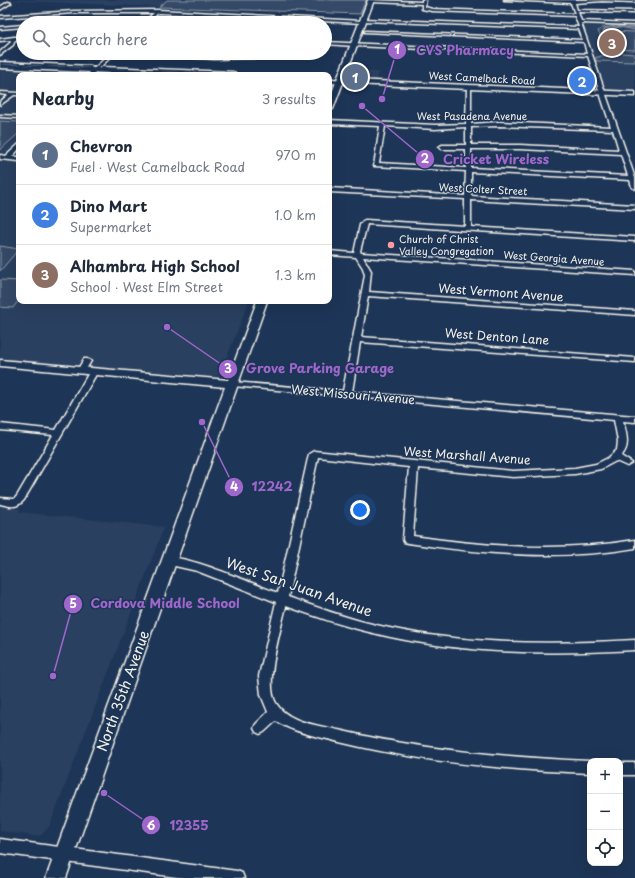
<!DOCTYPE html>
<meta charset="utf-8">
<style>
:root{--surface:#fff;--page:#f2f2f3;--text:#1f2937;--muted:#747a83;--line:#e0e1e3;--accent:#845c67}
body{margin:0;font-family:"Playpen Sans",sans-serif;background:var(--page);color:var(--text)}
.controls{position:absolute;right:12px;bottom:12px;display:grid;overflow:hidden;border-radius:8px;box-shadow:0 4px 16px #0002}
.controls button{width:36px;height:36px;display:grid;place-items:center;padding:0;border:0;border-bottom:1px solid var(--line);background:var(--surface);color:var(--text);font:20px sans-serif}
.you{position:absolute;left:360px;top:510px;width:14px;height:14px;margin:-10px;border:3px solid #fff;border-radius:50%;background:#1a73e8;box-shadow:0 0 0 6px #1a73e833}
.badge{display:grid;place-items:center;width:26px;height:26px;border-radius:50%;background:var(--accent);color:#fff;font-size:13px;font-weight:700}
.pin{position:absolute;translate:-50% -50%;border:2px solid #fff;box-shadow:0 1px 4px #0006}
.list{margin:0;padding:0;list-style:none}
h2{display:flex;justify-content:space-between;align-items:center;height:52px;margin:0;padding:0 16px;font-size:17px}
h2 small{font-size:13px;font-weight:400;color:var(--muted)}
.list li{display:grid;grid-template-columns:26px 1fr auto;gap:12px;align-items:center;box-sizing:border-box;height:60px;padding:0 16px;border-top:1px solid var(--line)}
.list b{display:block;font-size:15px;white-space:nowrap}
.list p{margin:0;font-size:13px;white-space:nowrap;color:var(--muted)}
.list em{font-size:13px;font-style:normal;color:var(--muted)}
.icon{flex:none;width:22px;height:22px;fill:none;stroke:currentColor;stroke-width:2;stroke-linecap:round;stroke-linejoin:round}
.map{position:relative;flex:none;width:635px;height:878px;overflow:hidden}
.search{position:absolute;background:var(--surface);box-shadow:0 4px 16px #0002;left:16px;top:16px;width:316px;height:44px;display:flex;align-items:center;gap:10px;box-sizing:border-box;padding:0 14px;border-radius:22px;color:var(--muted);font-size:15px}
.panel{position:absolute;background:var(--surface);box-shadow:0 4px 16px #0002;left:16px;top:72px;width:316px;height:232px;border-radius:8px}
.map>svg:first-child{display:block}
</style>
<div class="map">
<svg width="635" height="878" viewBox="0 0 635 878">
<rect width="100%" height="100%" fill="#1d3557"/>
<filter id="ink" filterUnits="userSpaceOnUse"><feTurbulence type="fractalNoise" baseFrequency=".025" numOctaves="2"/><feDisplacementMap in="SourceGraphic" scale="8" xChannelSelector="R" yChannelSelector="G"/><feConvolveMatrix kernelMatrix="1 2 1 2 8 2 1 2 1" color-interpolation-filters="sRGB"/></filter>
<g filter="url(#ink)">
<path fill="#2a4060" d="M0,0H167L159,7Z
M586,23L635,25V92L607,90L604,89L606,87L600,76L602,74L595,61L583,24Z
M0,68L151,75H19V301H249L220,375L213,377L0,359Z
M350,70L378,72L375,81L350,80L346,78Z
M571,78L593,79L596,89L574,90Z
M0,507L20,509L19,512L164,527L50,825L42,835L34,836L0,831Z"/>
<path fill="#354a67" stroke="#949ea8" d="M167,0H366L360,14L159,7Z
M616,26L635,28V30L620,27L605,29L603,31L610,48L621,53L635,54L634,56H635V62L596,61V57H600V56L617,54L606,49L598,31L602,28Z
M605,31L635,32V50L613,49Z
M0,121L19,122V133L0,150Z
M0,246L19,249L0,271Z
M0,280L19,281V300L13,308L0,307Z"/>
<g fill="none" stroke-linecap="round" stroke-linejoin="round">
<g stroke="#f4f1e8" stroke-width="3">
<path id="street" d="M370,0L422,2V0H426L425,7L432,9L575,14L571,3L504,0H635V2L602,1L575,3L577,10L635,11V13L578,12L581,21L635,23V25L581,23L635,178V189L632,187L630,180L471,172V196L635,205V209L471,200V227L635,237V241L367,224L360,251L361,253L635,271V275L363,257L371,271L369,292L635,311V315L368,296L361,337L635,358V362L360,342L352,392L635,416V422L623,421C626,432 631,447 621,456L632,463L627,466L616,461L601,469L575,474L513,477L418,468L413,536C488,547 561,552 635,540V548C559,561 484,554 408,543L404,542L403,539L409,467L318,457L288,597C316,607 343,617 372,624C457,645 548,645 635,640V650C548,655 458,654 373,633C343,626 314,616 286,606C281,629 264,683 276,703C288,723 318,725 338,730C421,750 505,757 590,761V773C506,770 421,762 339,742C318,736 294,733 276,721L264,732L260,734L256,732L254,728L256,724L268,712L261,695L259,676L276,602L197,571L166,564L165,561L166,558C183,553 258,586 278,593L309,454L314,451L513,471L575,468L596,464L608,458L617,450L618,441L614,420L232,386L228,384L232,382L343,391L365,275L363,268L356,257L329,255V251L354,253L360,225L363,221L365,220L465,226V199L329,192V188L465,196L466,171L374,166L380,126L329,124V120L435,125L466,124L467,87L469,86L471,87V124L499,122L611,127L588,56L354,46L325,44V42L587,54L584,42L364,32L366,31L583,40L579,29L363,21L362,23L158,13L147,23H143L154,13H74L0,18V16L74,11L158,10L362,21L363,19L579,27L575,16L432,11L422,9V4L371,2ZM385,126L435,129L466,127V145H442L439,147L442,149H466V168L379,163ZM499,126L613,130L619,150L520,145H471V127ZM471,149H520L621,154L628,176L471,168Z
M8,2L11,3L0,10V7Z
M23,25V27L0,29V27Z
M14,37H23V39L15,40L13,45L0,55V52L10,43L11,40L0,41V39Z
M111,53H115L92,75H87Z
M128,53L214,57L297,55L299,56L297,57L214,59Z
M0,62L91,66L93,67L91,68L0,64Z
M102,67L233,72L235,73L233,74L100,69Z
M0,92L19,93V95H14L0,105V102L8,95L0,94Z
M0,115L19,116V118L0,117Z
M19,144V149L12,157H19V161L0,159V155L6,156Z
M84,359H87L91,361L85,371H79L78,369Z
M91,369H97L98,371L24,500C16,509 11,506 0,504V498L14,499L17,496L53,435L0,430V424L56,430Z
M620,763H635V775H620Z
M0,839L237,871L242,873L244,878H184L0,853Z"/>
</g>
<g stroke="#f4f1e8" stroke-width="3">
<path id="secondary" d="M368,0H374L333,109L329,111V100Z
M257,301H267L66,878H46L225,387L0,366V360L228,380Z"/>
</g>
<g stroke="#f4f1e8" stroke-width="3">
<path id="primary" d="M0,64L205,73L209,75H155L0,68Z
M329,79L635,92V96L329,83Z"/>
</g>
<use href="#street" fill="#1d3557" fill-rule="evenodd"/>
<use href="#secondary" fill="#1d3557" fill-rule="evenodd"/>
<use href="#primary" fill="#1d3557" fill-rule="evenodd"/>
</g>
</g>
<circle fill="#ff9aa2" stroke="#1d3557" stroke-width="1.5" cx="391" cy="245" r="4"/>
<g text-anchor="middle" stroke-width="3" stroke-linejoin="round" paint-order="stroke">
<g font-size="10" fill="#f4f1e8" stroke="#1d3557">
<text transform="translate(482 78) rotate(3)" y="4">West Camelback Road</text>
<text x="472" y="120">West Pasadena Avenue</text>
<text transform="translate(483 189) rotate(3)" y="4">West Colter Street</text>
<text transform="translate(554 258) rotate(4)" y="4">West Georgia Avenue</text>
</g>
<g font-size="10" fill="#f4f1e8" stroke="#1d3557" text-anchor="start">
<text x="399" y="243">Church of Christ<tspan x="399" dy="12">Valley Congregation</tspan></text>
</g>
<g font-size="12" fill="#f4f1e8" stroke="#1d3557">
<text transform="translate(501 293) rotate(4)" y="4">West Vermont Avenue</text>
<text transform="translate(497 337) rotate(4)" y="4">West Denton Lane</text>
<text transform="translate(353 395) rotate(5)" y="4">West Missouri Avenue</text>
<text transform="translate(467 456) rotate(4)" y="4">West Marshall Avenue</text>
</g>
<g font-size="14" fill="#f4f1e8" stroke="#1d3557">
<text transform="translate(299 587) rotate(19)" y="5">West San Juan Avenue</text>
<text transform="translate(123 691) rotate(-70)" y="5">North 35th Avenue</text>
</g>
</g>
<path fill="none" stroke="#9f67cb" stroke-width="1.5" d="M382 99L397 50M362 106L425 159M167 327L228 369M202 422L234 487M53 676L73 604M104 793L151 825"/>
<g fill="#9f67cb" stroke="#1d3557" stroke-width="1.5">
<circle cx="382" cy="99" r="4"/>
<circle cx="362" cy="106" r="4"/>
<circle cx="167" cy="327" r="4"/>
<circle cx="202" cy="422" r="4"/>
<circle cx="53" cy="676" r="4"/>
<circle cx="104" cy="793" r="4"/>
<circle cx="397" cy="50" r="10"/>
<circle cx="425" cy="159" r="10"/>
<circle cx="228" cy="369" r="10"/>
<circle cx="234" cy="487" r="10"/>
<circle cx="73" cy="604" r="10"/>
<circle cx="151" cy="825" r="10"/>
</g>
<g font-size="12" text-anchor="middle" font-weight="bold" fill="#fff">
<text x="397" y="54">1</text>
<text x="425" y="163">2</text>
<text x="228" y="373">3</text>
<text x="234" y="491">4</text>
<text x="73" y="608">5</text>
<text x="151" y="830">6</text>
</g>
<g font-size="13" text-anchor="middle" font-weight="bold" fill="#9f67cb" stroke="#1d3557" stroke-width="3" stroke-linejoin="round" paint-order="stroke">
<text x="465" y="55">CVS Pharmacy</text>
<text x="496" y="164">Cricket Wireless</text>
<text x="320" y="373">Grove Parking Garage</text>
<text x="272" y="491">12242</text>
<text x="165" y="608">Cordova Middle School</text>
<text x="189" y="830">12355</text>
</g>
</svg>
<div class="controls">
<button>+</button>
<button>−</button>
<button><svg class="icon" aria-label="locate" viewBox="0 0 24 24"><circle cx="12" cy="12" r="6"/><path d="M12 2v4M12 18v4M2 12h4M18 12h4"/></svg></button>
</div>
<div class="you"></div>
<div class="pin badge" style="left:355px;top:77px;background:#5c6f8a">1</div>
<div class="pin badge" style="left:582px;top:81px;background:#3f7fe0">2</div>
<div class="pin badge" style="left:612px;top:43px;background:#8d6e63">3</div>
<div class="search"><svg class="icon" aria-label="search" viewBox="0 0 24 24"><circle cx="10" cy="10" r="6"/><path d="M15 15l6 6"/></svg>Search here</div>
<section class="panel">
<h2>Nearby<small>3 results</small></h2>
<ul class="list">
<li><span class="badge" style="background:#5c6f8a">1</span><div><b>Chevron</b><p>Fuel · West Camelback Road</p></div><em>970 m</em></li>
<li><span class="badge" style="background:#3f7fe0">2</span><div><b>Dino Mart</b><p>Supermarket</p></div><em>1.0 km</em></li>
<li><span class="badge" style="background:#8d6e63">3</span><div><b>Alhambra High School</b><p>School · West Elm Street</p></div><em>1.3 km</em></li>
</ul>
</section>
</div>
